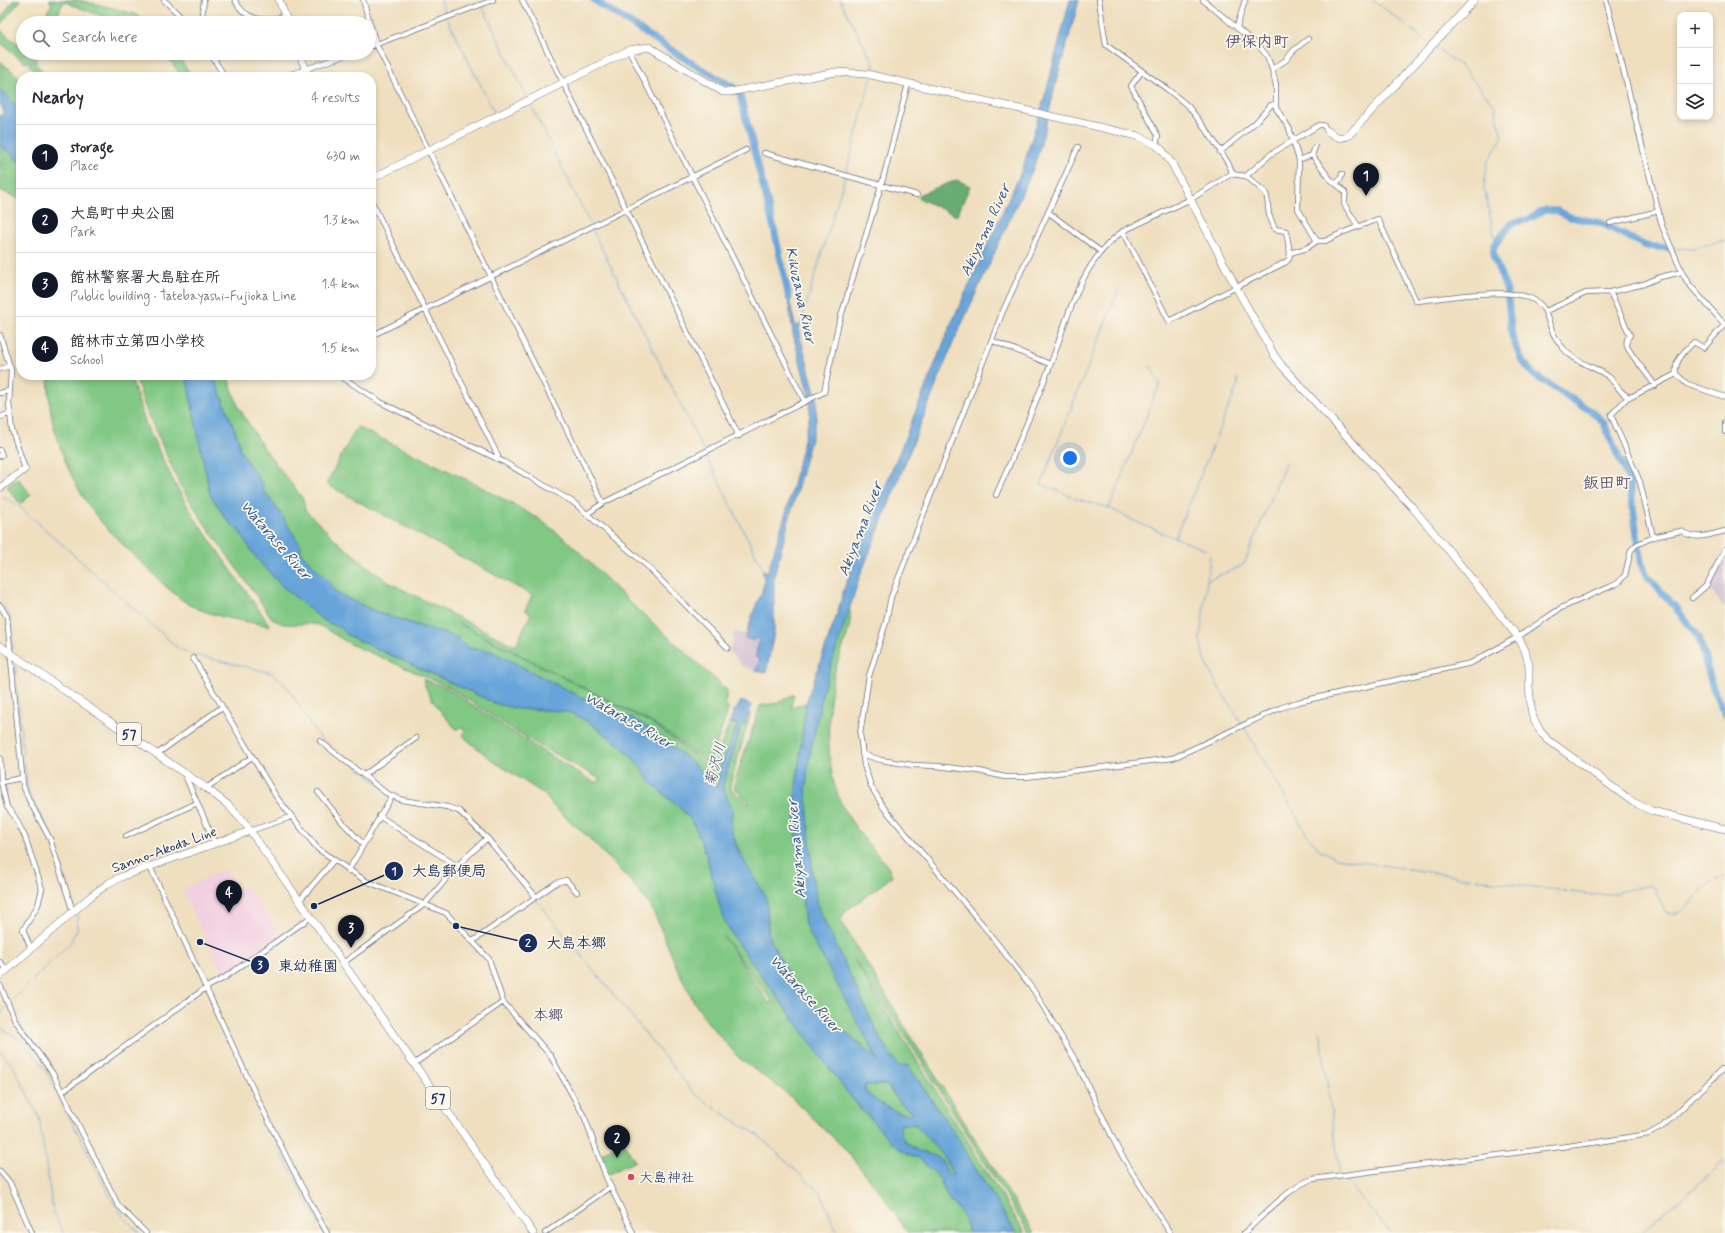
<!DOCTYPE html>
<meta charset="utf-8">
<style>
:root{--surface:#fff;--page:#f2f2f3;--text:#2b2b33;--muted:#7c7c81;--line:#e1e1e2;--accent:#111827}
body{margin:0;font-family:Mynerve,"Klee One",sans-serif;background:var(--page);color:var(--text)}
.controls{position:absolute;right:12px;top:12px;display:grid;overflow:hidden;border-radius:8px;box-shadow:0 2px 6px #0003}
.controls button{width:36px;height:36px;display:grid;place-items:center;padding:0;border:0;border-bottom:1px solid var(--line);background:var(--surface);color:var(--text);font:20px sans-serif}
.you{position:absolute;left:1070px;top:458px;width:14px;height:14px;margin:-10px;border:3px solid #fff;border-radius:50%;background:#1a73e8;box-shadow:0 0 0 6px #1a73e833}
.badge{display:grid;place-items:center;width:26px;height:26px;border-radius:50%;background:var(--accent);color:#fff;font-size:13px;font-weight:700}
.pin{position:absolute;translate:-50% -33px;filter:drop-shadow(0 1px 2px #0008)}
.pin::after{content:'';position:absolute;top:21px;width:14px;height:12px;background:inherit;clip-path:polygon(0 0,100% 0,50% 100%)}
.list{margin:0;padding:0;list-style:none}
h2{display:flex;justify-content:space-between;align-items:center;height:52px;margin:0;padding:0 16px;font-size:17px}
h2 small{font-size:13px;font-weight:400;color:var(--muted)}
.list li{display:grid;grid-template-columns:26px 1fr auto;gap:12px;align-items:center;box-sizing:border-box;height:64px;padding:0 16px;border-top:1px solid var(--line)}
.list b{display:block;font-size:15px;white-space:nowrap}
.list p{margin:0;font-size:13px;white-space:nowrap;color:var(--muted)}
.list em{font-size:13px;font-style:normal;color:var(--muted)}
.icon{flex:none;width:22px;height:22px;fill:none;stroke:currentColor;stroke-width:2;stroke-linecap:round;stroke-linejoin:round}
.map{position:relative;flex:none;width:1725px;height:1233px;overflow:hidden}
.search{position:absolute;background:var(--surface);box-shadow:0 2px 6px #0003;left:16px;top:16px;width:360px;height:44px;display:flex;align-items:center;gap:10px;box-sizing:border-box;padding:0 14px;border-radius:22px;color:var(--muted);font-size:15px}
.panel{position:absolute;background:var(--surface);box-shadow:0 2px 6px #0003;left:16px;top:72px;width:360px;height:308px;border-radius:16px}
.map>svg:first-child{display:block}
</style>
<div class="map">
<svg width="1725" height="1233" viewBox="0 0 1725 1233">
<rect width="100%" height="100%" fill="#fbf7ec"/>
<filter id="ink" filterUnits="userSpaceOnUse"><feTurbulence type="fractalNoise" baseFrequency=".025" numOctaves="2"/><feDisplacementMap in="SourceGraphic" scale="8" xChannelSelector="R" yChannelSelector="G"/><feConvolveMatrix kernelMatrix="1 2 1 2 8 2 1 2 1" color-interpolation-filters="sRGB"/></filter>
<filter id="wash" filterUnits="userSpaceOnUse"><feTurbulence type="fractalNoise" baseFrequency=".012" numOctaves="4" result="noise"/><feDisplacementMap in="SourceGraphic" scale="16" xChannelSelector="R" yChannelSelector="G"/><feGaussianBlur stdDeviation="0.9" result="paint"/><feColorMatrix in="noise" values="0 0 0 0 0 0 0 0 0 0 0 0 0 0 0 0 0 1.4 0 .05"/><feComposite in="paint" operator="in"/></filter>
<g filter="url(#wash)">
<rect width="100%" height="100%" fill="#efdfbf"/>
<path fill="#f2cfe1" d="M224,869L240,891L246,886L281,935L224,975L182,890Z"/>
<path fill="#cfbdcf" d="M1725,552V606L1724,607L1708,587L1713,573Z
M735,632L747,635L746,638L753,641L755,638L760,639V659L756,671L742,666L728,650V648L733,644V633Z"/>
<path fill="#80c884" stroke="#4e7c71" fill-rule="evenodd" d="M14,0H21L0,25V19Z
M49,0H78L113,8L135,14L147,23C121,23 90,13 66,2L63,3L53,23H40L52,4Z
M0,30L15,42L23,46V53H39L35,63L49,77H43L29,65L31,61L25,63L0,42Z
M165,53H176L192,77H182Z
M0,61L21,79V110L0,89Z
M0,146L9,152L21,163V200L0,190Z
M48,375H130L146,425L175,484L196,520L270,626C244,621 217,618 194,607C175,598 160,580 145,566C126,547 104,528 89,506C71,479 57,446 51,414C49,402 49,388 48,375Z
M135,375H186L210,494L227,520L239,531L257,559L281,585L323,620L340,628L347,635L497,704L519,709L564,711L569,712L587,721L618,743L634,759L664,795L679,807L691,820L697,831L706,854L723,918L734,938L847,1092L864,1113L910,1155L919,1158L935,1173L941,1181L949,1201L957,1207L967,1225L969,1233H908L882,1195L844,1148L789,1095L740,1059L708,1023L694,1002L677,968L657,920L650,905L632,883L587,836L554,807L544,794L493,761L465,738L463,734L465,731L464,728L456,729C443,715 427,697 423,679L445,687L530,743L595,783L600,779L528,739L447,686L350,644L319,625C303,621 286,630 272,618L205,524L180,485L145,407ZM723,936L772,1001L770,1004Z
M213,375H227L239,408L263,447L303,499L305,510L340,544L388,582L515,646L531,614L525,610L532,595L326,484L357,427L478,485L539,519L568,541L632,604L727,690L725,706L729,708L710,762L706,763L679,741L651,722L458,623L651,723L678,742L707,766H711L714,763L730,722L738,725L720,768L718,784L716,787L702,771L656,733L635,720L592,703L491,651L468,648L458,638L379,613L336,593L328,580L299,551L278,510L263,490L262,484L240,450L238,438Z
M18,478L31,495L20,504L7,487Z
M849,606C855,626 840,651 835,670C828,699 827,739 831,768C836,802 850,822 872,848C878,856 889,865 892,875L889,879L846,911L841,918V921L918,1048L1034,1233H1029L894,1018L853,958L1025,1233H1016L975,1168L960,1141L908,1065L898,1066L881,1040L819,910L813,881L806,790L808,764L823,690Z
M794,694L791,707L806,703L795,797L796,833L805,925L879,1061L812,1003L790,977L769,937L767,901L744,864L735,839L731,828V817L733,810L724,790L723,785L741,726H743L747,715H750L730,785L731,789L748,804L749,803L735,789L734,784L760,706L777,703Z
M865,1085H887L897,1100L913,1113L910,1115C894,1113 876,1102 865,1091Z
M901,1124H915L943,1155L953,1175H949L926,1153L919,1152L903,1139L900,1134Z
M622,1140L635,1161L607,1175L600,1155Z"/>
<path fill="#68ac72" stroke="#426e68" d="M957,180L970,186L957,216L918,198L920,194Z"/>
<path fill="#68a4d9" stroke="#426a9c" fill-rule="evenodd" d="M1070,0H1079C1073,25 1065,49 1058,74C1050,106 1044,138 1033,169L953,343L860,576L823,690L808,764L806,790L813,881L819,910L881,1040L898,1066L907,1065L960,1141L975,1168L1016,1233H969L967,1225L957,1207L949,1201L941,1181L935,1173L919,1158L910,1155L895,1146L847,1092L734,938L723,918L706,854L697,831L691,820L679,807L650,782L634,759L618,744L587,721L569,712L537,709H519L497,704L347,635L340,628L323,620L281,585L257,559L239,531L227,520L210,494L186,375H213L238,438L240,450L262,484L263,490L278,510L301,546L300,552L328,580L336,593L379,613L458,638L468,648L491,651L592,703L635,720L656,733L702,771L716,787L718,784L720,768L738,725L730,722L734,710H736L741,701L751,705L750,715H747L743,727L741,726L723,785L724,790L733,810C724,839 749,867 762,890C772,907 764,922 769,938C771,944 776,951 779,957C783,964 787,972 791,978C815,1010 848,1034 878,1060L805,925L796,833L795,797L806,703L836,617L845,586L952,322L1022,170L1045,96ZM865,1085H887L903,1106L913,1113L910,1115C894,1113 876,1102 865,1091ZM901,1124H915L943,1155L953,1175H949C946,1170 943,1161 939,1158C933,1154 924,1154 918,1151C907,1145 898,1136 901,1124Z
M0,89L21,110V163L9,152L0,146V115L3,116V109L0,104Z
M787,290L795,324L797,327L800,324L799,332L817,400L816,420L774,576V633L766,673L756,671L760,659L755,657L760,639L755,638L753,641L745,638C748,629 751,620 754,610C759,598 768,584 762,571H768L787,509L810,415L809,396L793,334Z"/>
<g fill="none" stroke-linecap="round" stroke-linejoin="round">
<path stroke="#68a4d9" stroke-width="1" d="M441,0L446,17
M840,0L873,62L874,65L872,73
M1373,0L1407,26
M482,6L527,97
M448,20L494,112
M1411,29L1429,43
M1435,47L1462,67L1495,106L1502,138L1487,163L1484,188L1496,243
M530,103L591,226
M846,173L871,78
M592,229L704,451
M1676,249L1694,248L1725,240
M800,325L845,177
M1150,366L1160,385
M1151,403L1159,386
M705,454L764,571
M1071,496L1041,484L1118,291
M0,497L7,499L18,505L179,649L199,656L272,673C296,689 303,720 322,740C335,752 351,762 364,772
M1074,498L1109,508L1141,524L1206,550
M1109,508L1151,406
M1175,538L1238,384L1237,379
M1210,556L1200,638C1202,667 1227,699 1242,724
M1208,580L1239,567L1244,564L1286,462
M3,606L10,617L13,649
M14,660L16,675
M16,681L23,755
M1244,727L1308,836L1320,850L1336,858L1448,875L1593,895L1615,893L1649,885L1655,888L1665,913C1684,918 1691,900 1703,889C1709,883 1717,879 1725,877
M24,762L28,791L47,827
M368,775L391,793
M431,802L457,807
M50,832L74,905
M536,900L695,1094L713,1107L759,1136L821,1194L838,1233
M9,1004L70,943L77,930V914
M0,1013L7,1006
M0,1016L2,1012
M0,1027L23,1042L44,1067L112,1200L124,1218L140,1233
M1320,1030L1340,1174
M0,1051L13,1066L39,1117L53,1212L63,1233
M280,1151L324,1233
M1344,1178L1391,1233
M1640,1233L1725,1161"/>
<path stroke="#68a4d9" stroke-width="7" d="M594,0L693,64L733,87L740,95L774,229L789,298
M1597,222L1570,217L1558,211L1545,210L1527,220L1516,222L1511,224L1496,243L1494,246L1493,255L1507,291L1512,336L1521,359L1534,375L1594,413L1603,422L1629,480L1641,562L1648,577L1675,607L1699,637L1713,689L1725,715
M1601,223L1646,246L1670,248"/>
</g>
</g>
<g filter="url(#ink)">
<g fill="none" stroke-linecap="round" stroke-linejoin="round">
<g stroke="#656d80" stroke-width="6">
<path id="street" d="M164,0L187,23
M235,0C244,20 266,24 285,15
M363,0L376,44L603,503
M522,0L739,436
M1099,0L1106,45L1167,89L1188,106L1208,132L1228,163L1233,174
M1203,0L1260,47L1267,56L1272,69L1276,85V108L1289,128L1299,160L1298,209L1317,241
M1606,0L1662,226L1682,272L1688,283L1725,325
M201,23L204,0
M1237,27L1245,0
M369,47L493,0
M629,50L805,402
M210,53L225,77
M1272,69L1286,60L1294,50L1308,39
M1142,71L1131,86L1158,136L1156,145
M283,77L352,53
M1328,131L1323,125H1319L1271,154L1246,176L1231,174L1191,199L1123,231L1169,321L1286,262L1289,259L1290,253L1307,248L1317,241H1325L1344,232L1378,219L1416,301C1446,298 1509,286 1534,300C1547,307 1546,318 1552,330C1554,337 1559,343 1563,348C1575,363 1595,366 1609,377C1616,383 1622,397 1631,397L1676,374L1687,384L1725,397
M1078,147L1003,311L891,597L886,622L869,676L860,734L864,765L871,786L884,808L982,924L1034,991L1077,1063L1118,1149L1170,1233
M1220,152L1256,122L1271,105L1275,104
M764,153L917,195
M1312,155L1331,180L1336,184L1341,178L1342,174
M1299,160L1312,155L1315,147
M1246,176L1265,192L1267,197L1269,215L1275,229L1286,231L1290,253
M1336,184C1346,192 1347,192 1344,204L1358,226
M371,200L498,456L497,459
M1048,212L1100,251
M1610,223L1659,211
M1610,292L1630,335C1627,338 1626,342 1627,346C1630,355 1649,375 1655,386
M1546,311L1586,293L1610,292L1644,284L1660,277L1682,272
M0,335L11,370L9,404L12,430L25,469
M371,336L746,150
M993,341L1050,364
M0,369L10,366
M1676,374C1674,360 1685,351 1694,342L1704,348L1724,325
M339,375L380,402L504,462L573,502L645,564L728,648
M0,393L9,391
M1628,397L1611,415L1640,482L1653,537
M0,417L9,414
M1725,422V432
M0,450L2,455L0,456
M996,495C1015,453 1033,409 1050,366C1068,318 1079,263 1123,231
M587,514L603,503L824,392L838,326L881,186L908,84
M1692,598L1706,586L1725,549
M0,605L7,617L23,785L29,800L50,839L73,912
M193,658L277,798L318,849L366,881L446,913L489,959L503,1002L550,1055L585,1118L606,1177L633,1233
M320,741L386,793L402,800L447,807L459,811L487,838L536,897
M157,754L222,707
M862,754L881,760L912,765L937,766L979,771L1005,777H1026L1173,758L1280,708L1298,702L1471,663L1518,637L1561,608L1618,583L1625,575L1631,550L1636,545L1653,537L1681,531C1697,541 1707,535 1725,531
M0,758L1,782L7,807L15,817L25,837L42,889L38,905L23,930L31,949
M184,773L214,841V844
M364,775L416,738
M1,782L22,778
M206,788L252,757
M318,792L343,823L363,844
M379,816L457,866
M250,831L291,817
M126,836L197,803
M150,867C208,990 261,1115 327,1233
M348,871L392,796
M299,901L334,860
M473,941L556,883L566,880L577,892
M0,962L7,970
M343,963L425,904L457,866L487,838
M0,985L15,1020L53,1074L118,1205L146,1233
M415,1063L503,1002
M62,1092L207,987L224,978L311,917
M0,1171L10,1183L32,1233
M545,1233L610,1187
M1244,1233C1262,1217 1290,1186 1313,1179L1599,1142L1649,1134L1663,1126L1725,1067"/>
</g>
<g stroke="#656d80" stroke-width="8">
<path id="secondary" d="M279,0L288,23
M299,53L309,77
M1328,131C1335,137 1341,140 1349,135L1474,0
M371,179L629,50L649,47L723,92H730L836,72L867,74L1138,136L1156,145L1162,150L1172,164L1236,287L1274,355L1282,366L1412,507L1450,552L1518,637L1525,650L1529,665V687L1532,715L1540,731L1547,739L1633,802L1652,811L1725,829
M0,488L25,469
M0,976L91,896L109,883L123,876L250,831"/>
</g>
<g stroke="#656d80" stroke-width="8">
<path id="primary" d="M0,646L206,788L228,805L244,822L533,1233"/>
</g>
<use href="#street" stroke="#fff" stroke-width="4.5"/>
<use href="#secondary" stroke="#fff" stroke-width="7"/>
<use href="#primary" stroke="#fff" stroke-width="7"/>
</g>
</g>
<circle fill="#d1495b" stroke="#fbf7ec" stroke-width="1.5" cx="631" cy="1177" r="4"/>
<g text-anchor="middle" stroke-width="3.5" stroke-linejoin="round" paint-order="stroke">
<g fill="#fbf7ec" stroke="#5e6b89" stroke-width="1">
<rect x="117" y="723" width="24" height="22" rx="3"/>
<rect x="426" y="1087" width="24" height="22" rx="3"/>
</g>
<g font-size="13" font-weight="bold" fill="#1b2f5e">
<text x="129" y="739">57</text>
<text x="438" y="1103">57</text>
</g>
<g font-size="14" fill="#1b2f5e" stroke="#fbf7ec">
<text transform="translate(164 849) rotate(-20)" y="5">Sanno-Akoda Line</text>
</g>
<g font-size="14" fill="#1b2f5e" stroke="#fbf7ec" text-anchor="start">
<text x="639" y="1182">大島神社</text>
</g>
<g font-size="15" font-style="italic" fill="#365889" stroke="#fbf7ec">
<text transform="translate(985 230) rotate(-65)" y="5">Akiyama River</text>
<text transform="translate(801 295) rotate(78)" y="5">Kikuzawa River</text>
<text transform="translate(860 529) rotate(-69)" y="5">Akiyama River</text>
<text transform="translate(276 540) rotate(49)" y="5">Watarase River</text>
<text transform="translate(629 720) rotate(30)" y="5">Watarase River</text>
<text transform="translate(715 764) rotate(-75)" y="5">菊沢川</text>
<text transform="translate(796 849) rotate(-95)" y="5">Akiyama River</text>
<text transform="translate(806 994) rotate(48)" y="5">Watarase River</text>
</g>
<g font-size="15" font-weight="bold" fill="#5f5471" stroke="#fbf7ec">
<text x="548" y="1020">本郷</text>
</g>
<g font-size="16" font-weight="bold" fill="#5f5471" stroke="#fbf7ec">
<text x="1257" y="47">伊保内町</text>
<text x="1607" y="488">飯田町</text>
</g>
</g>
<path fill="none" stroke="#1b2f5e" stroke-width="1.5" d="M314 906L394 871M456 926L528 943M200 942L260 965"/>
<g fill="#1b2f5e" stroke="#fbf7ec" stroke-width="1.5">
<circle cx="314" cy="906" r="4"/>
<circle cx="456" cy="926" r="4"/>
<circle cx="200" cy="942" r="4"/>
<circle cx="394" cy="871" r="10"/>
<circle cx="528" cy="943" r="10"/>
<circle cx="260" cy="965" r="10"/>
</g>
<g font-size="12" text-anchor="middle" font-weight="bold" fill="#fff">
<text x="394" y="875">1</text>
<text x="528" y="947">2</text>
<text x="260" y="969">3</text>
</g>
<g font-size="15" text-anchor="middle" font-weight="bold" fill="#1b2f5e" stroke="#fbf7ec" stroke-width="3.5" stroke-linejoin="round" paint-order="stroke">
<text x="449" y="876">大島郵便局</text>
<text x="576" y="948">大島本郷</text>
<text x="308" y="971">東幼稚園</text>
</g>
</svg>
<div class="controls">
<button>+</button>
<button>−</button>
<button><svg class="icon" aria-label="layers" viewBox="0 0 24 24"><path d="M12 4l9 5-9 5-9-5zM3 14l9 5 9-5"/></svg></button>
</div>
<div class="you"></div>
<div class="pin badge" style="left:1366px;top:196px">1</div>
<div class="pin badge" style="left:617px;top:1158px">2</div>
<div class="pin badge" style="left:351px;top:948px">3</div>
<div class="pin badge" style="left:229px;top:913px">4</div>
<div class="search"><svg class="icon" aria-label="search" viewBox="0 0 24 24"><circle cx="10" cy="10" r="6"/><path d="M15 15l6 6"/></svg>Search here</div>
<section class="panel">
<h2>Nearby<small>4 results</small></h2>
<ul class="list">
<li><span class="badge">1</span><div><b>storage</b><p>Place</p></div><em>630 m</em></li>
<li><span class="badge">2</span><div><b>大島町中央公園</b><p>Park</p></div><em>1.3 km</em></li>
<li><span class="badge">3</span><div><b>館林警察署大島駐在所</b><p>Public building · Tatebayashi-Fujioka Line</p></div><em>1.4 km</em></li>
<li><span class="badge">4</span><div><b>館林市立第四小学校</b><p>School</p></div><em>1.5 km</em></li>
</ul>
</section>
</div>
